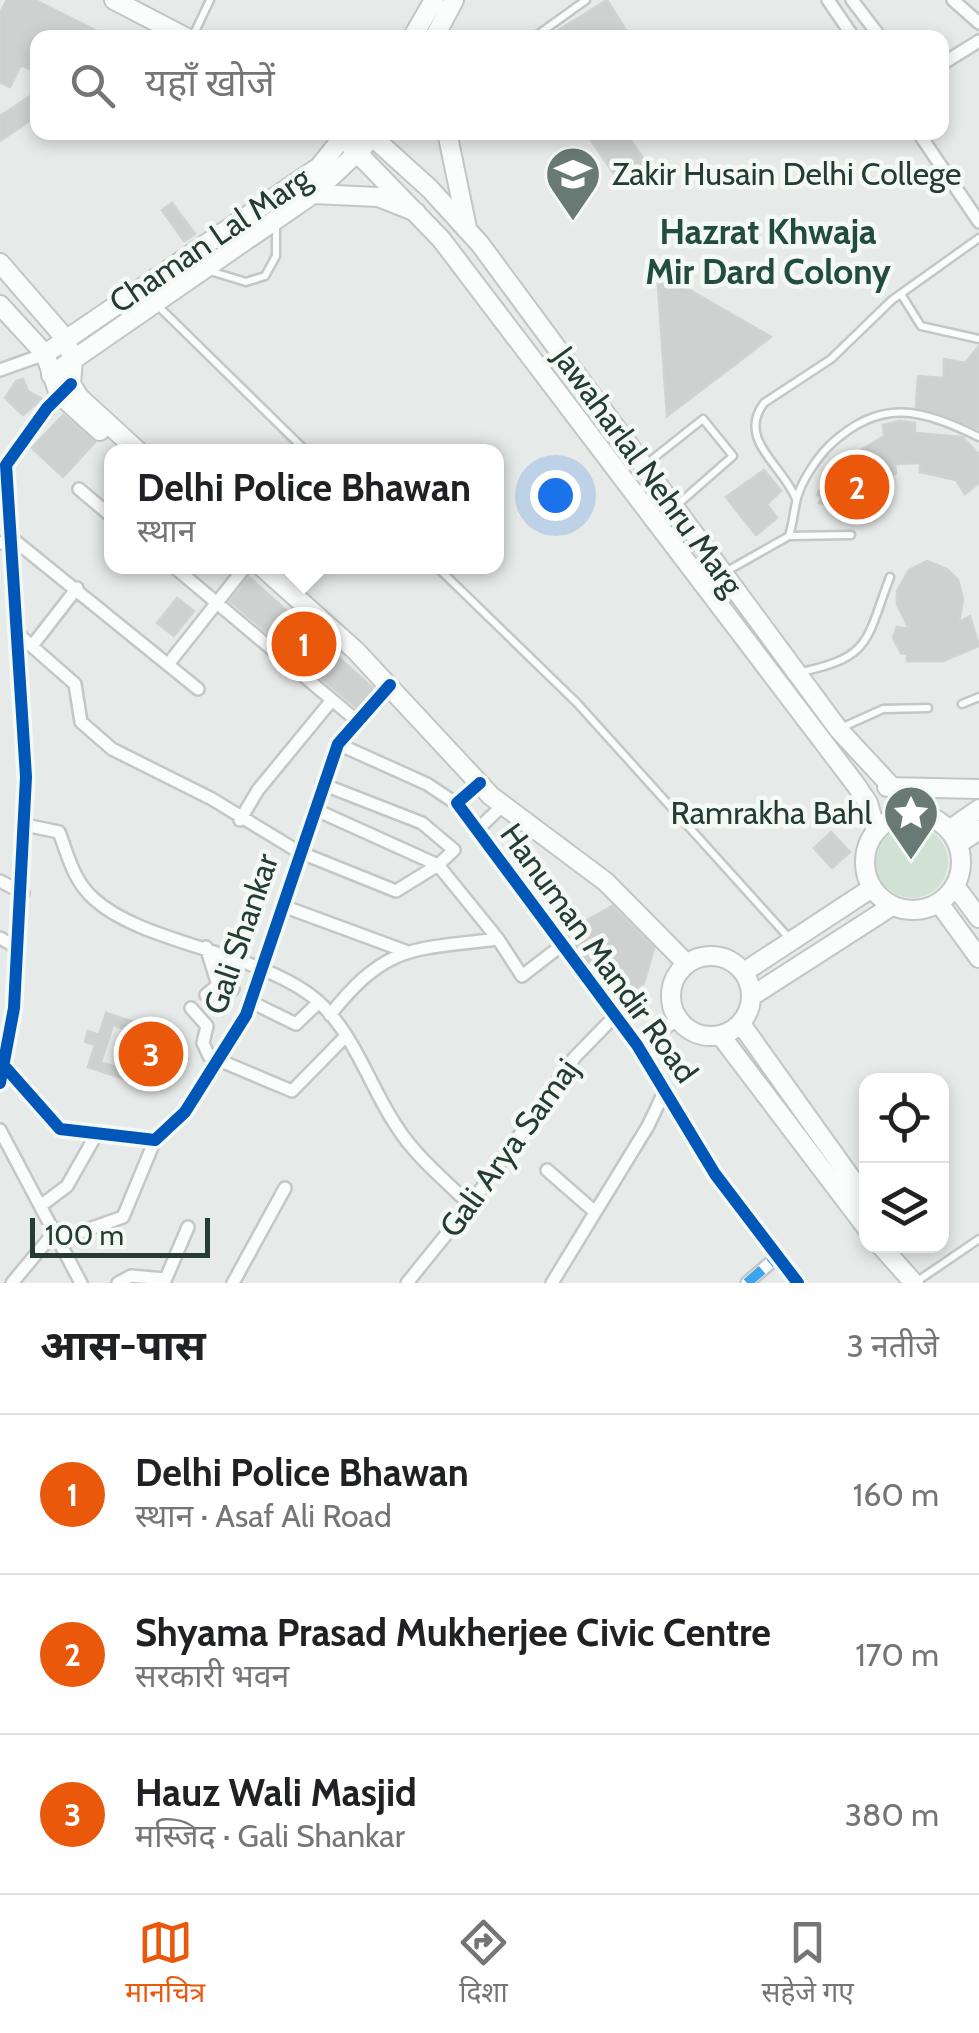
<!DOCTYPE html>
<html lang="hi">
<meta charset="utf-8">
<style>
:root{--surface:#fff;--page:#f2f2f2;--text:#202124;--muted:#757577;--line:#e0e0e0;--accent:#ea580c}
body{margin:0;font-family:Cabin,"Noto Sans Devanagari",sans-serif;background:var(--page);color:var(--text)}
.controls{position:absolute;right:30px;bottom:30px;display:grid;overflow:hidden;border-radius:20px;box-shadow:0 5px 15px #0003}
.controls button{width:90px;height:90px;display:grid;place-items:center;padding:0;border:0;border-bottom:2px solid var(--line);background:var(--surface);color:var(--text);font:50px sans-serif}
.scale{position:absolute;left:30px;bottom:25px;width:180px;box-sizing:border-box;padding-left:10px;border:5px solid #253c35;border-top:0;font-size:28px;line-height:35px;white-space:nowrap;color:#253c35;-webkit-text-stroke:8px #f4f9f6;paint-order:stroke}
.you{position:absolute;left:555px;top:495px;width:35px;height:35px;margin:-25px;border:8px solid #fff;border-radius:50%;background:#1a73e8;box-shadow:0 0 0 15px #1a73e833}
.badge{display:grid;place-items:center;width:65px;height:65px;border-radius:50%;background:var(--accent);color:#fff;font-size:32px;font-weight:700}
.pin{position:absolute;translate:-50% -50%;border:5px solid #fff;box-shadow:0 2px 10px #0006}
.popup{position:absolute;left:104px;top:444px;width:400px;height:130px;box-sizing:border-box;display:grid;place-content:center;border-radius:20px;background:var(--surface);filter:drop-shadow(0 2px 8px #0005);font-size:32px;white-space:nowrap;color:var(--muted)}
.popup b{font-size:38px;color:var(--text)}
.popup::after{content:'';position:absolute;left:50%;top:100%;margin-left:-20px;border:20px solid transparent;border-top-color:var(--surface)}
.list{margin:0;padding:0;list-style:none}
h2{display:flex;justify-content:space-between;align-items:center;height:130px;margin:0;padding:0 40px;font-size:42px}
h2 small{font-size:32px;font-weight:400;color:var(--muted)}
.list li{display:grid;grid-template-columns:65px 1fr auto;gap:30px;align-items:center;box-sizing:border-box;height:160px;padding:0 40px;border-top:2px solid var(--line)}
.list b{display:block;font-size:38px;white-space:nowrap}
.list p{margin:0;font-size:32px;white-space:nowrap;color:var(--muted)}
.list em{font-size:32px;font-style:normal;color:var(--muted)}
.icon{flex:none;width:55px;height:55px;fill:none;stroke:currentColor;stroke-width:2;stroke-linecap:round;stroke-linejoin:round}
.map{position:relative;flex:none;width:979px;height:1283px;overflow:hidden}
.search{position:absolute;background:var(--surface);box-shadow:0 5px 15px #0003;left:30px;right:30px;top:30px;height:110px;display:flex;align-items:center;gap:25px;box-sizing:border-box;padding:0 35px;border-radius:20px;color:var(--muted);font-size:38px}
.sheet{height:610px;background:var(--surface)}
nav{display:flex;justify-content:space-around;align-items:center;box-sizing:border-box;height:140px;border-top:2px solid var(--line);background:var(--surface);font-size:28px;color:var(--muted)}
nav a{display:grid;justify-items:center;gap:5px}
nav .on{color:var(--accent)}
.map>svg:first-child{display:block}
</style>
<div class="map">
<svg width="979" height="1283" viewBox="0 0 979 1283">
<rect width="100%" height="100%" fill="#e6eae8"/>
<path fill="#d1e2d5" d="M876 862a36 36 0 1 1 72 0a36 36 0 1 1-72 0Z"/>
<path fill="#cdd1cf" stroke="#cfd3d1" stroke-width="2.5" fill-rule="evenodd" d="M7,0H35L111,38H38V53L30,69L21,65L10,87L0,82V13Z
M607,0L631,38H563L559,30Z
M38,91V115L0,141V116Z
M585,132H625L648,165L621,184Z
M172,203L195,234L184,241L162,210Z
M657,271L771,337L667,416Z
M979,346V429L916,407L918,376L944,378V359L965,363Z
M23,379L28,391L42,399L23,415L5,398L16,381Z
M63,415L95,442L63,477L32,448Z
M900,421L915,423V433L962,437L979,454V483L965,494L956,480L920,472V463L895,464L896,473L866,497L861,494L855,512L819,503L822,497L817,495L830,469L884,436L883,425Z
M764,470L781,491L767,504L777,518L756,535L726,497Z
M927,561L947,569L958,580L963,599L959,622L970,616L979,646L943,661H907V654L901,653L893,638L897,627L909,629L897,604V591L909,570Z
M249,577L374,689L357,708L230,601Z
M177,598L194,611L174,636L157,623Z
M831,832L850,852L832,868L814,848Z
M612,906L654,948L644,983L617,1002L565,933Z
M106,1013L174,1035L156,1090L88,1067L95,1045L85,1042L88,1031L99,1035ZM113,1025L140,1034L128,1071L101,1062Z"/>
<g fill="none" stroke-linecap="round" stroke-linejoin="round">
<g stroke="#c3c7c5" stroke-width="11">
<path id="service" d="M192,38L210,0
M533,38L586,0
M210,271L246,282L265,276L276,256V226
M901,294L921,326L979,339
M156,304L307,452
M645,465L703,419L733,456L677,505
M796,499C784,466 736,440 764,403L831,359L892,300L979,238
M789,536C793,523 794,510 797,498C802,480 817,458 830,445C881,397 921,409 979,437
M436,566L577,703L790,939
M727,571L789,536L851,535
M801,672C872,657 866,640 890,577
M962,704L979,697
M843,727L883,709L928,708
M916,1282L979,1239"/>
</g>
<g stroke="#c3c7c5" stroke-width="16">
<path id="minor" d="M828,0L854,38
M852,0L881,38
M953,0L979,23
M942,64L979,41
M918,132L979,222
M0,370L45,354
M79,489L111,516
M0,543L14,540L198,689
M173,566L356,720
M18,634L75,684L81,722L112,749L212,799L299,852L396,891L438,865L454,850L422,823L322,784
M32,646L77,588
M169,663L246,566
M338,744L427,784L451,800
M480,783L457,803L637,1045L715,1174L798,1283
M314,809L438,865L498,939
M240,820L258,790L332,700
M25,825L59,832C68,855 73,880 93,898C141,943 248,950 309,994C353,1026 368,1085 397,1127C415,1156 446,1181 470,1205
M477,830L502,806
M0,881L23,893
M283,906L405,951
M0,938L18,948
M206,947L218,985L206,995
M218,985L233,989
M251,1002L296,1024L319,1002
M191,1008L207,1026L203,1043L209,1056L292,1091L344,1038
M330,1015C387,943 412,950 498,939L522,976L562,945
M637,1045L678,1020
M6,1068L60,1129L155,1140L185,1112L246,1015L338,744L390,685
M0,1083L14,1008L26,777L6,465L63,390
M0,1130L81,1283
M547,1170L595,1212
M43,1204L67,1186L96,1135
M61,1239L123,1217L155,1140
M12,1283L57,1229
M118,1283L131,1276L165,1279
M164,1283L188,1227
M233,1283L285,1188
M407,1283L470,1205L575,1057L615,1016
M552,1283L648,1126L665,1090
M747,1283L777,1257"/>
</g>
<g stroke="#c1c7c5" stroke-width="22">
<path id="secondary" d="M114,0L187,38
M412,38L434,0
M434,38L454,0
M367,132L430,189L480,244L839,730L917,814
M447,132L467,228
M343,138L441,239L856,785L868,803L876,831
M313,194L378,197L416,212
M0,263L65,338L73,360L71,384L79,397L139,452
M0,305L45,354L59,394L100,431
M45,354L319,167L347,132
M51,375L313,194L365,145
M261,566L356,651L491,796L606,882L687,964
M887,787L979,789
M865 862a48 48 0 1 1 96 0a48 48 0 1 1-96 0Z
M949,830L979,809
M958,844L979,830
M955,886L979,918
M939,903L979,958
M671 996a40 40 0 1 1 80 0a40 40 0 1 1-80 0Z
M744,972L872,888
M752,996L892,906
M741,1024L866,1199
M721,1036L866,1227
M881,1246L914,1283"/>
</g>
<use href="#service" stroke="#fbfcfc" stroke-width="6"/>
<use href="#minor" stroke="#fbfcfc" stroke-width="11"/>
<use href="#secondary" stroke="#fbfcfc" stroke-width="18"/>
<path stroke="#3ea4eb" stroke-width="10" stroke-dasharray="20 10" stroke-linecap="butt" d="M747,1283L777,1257"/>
<g stroke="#f4f9f6" stroke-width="19">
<path id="cycleway" d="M480,783L457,803L637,1045L715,1174L798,1283
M6,1068L60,1129L155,1140L185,1112L246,1015L338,744L390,685
M0,1083L14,1008L26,777L6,465L47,408L71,384"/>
</g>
<use href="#cycleway" stroke="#0057b8" stroke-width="12"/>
</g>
<defs>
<g id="university-pin" transform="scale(2.875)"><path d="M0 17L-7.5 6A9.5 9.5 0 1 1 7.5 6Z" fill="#697974" stroke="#f4f9f6"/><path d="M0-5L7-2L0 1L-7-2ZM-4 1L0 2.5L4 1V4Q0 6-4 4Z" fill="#fff"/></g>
<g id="sight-pin" transform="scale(2.875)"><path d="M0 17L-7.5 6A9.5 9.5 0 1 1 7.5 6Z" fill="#697974" stroke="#f4f9f6"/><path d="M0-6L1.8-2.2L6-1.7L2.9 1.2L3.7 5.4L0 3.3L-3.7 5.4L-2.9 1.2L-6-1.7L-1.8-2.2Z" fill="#fff"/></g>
</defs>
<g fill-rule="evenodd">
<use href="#university-pin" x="573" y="174"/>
<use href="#sight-pin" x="911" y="813"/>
</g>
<g text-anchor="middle" stroke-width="9" stroke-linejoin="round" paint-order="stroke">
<g font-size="32" fill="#253c35" stroke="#f4f9f6" text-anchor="start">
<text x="612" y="185">Zakir Husain Delhi College</text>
<text x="872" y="824" text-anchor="end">Ramrakha Bahl</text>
</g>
<g font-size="32" fill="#253c35" stroke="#f4f9f6">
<text transform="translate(210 240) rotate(-34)" y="11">Chaman Lal Marg</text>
<text transform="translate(648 471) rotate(54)" y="11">Jawaharlal Nehru Marg</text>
<text transform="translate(241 934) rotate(-71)" y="11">Gali Shankar</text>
<text transform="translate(599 953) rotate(54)" y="11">Hanuman Mandir Road</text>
<text transform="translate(509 1148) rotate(-54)" y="11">Gali Arya Samaj</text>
</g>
<g font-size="35" font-weight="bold" fill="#234c40" stroke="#f4f9f6">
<text x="768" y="244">Hazrat Khwaja<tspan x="768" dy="40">Mir Dard Colony</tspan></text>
</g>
</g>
</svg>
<div class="controls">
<button><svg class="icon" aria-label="locate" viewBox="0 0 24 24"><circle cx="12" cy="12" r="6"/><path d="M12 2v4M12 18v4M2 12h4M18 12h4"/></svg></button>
<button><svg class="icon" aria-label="layers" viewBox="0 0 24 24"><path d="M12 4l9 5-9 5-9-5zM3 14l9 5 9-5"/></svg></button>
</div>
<div class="scale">100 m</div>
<div class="you"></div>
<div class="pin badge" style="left:304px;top:644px">1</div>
<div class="popup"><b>Delhi Police Bhawan</b>स्थान</div>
<div class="pin badge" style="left:857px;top:487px">2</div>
<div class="pin badge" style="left:151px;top:1054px">3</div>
<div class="search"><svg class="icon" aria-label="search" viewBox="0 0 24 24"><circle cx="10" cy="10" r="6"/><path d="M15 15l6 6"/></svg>यहाँ खोजें</div>
</div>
<section class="sheet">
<h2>आस-पास<small>3 नतीजे</small></h2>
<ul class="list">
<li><span class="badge">1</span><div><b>Delhi Police Bhawan</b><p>स्थान · Asaf Ali Road</p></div><em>160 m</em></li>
<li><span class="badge">2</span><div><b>Shyama Prasad Mukherjee Civic Centre</b><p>सरकारी भवन</p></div><em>170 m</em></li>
<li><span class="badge">3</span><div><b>Hauz Wali Masjid</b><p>मस्जिद · Gali Shankar</p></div><em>380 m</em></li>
</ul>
</section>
<nav>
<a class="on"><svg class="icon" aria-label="map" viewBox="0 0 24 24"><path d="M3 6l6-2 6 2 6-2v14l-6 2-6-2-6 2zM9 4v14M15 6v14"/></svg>मानचित्र</a>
<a><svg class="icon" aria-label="directions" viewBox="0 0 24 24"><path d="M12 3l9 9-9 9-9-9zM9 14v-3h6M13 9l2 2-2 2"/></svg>दिशा</a>
<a><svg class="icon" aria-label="saved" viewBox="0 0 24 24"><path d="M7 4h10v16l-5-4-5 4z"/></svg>सहेजे गए</a>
</nav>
